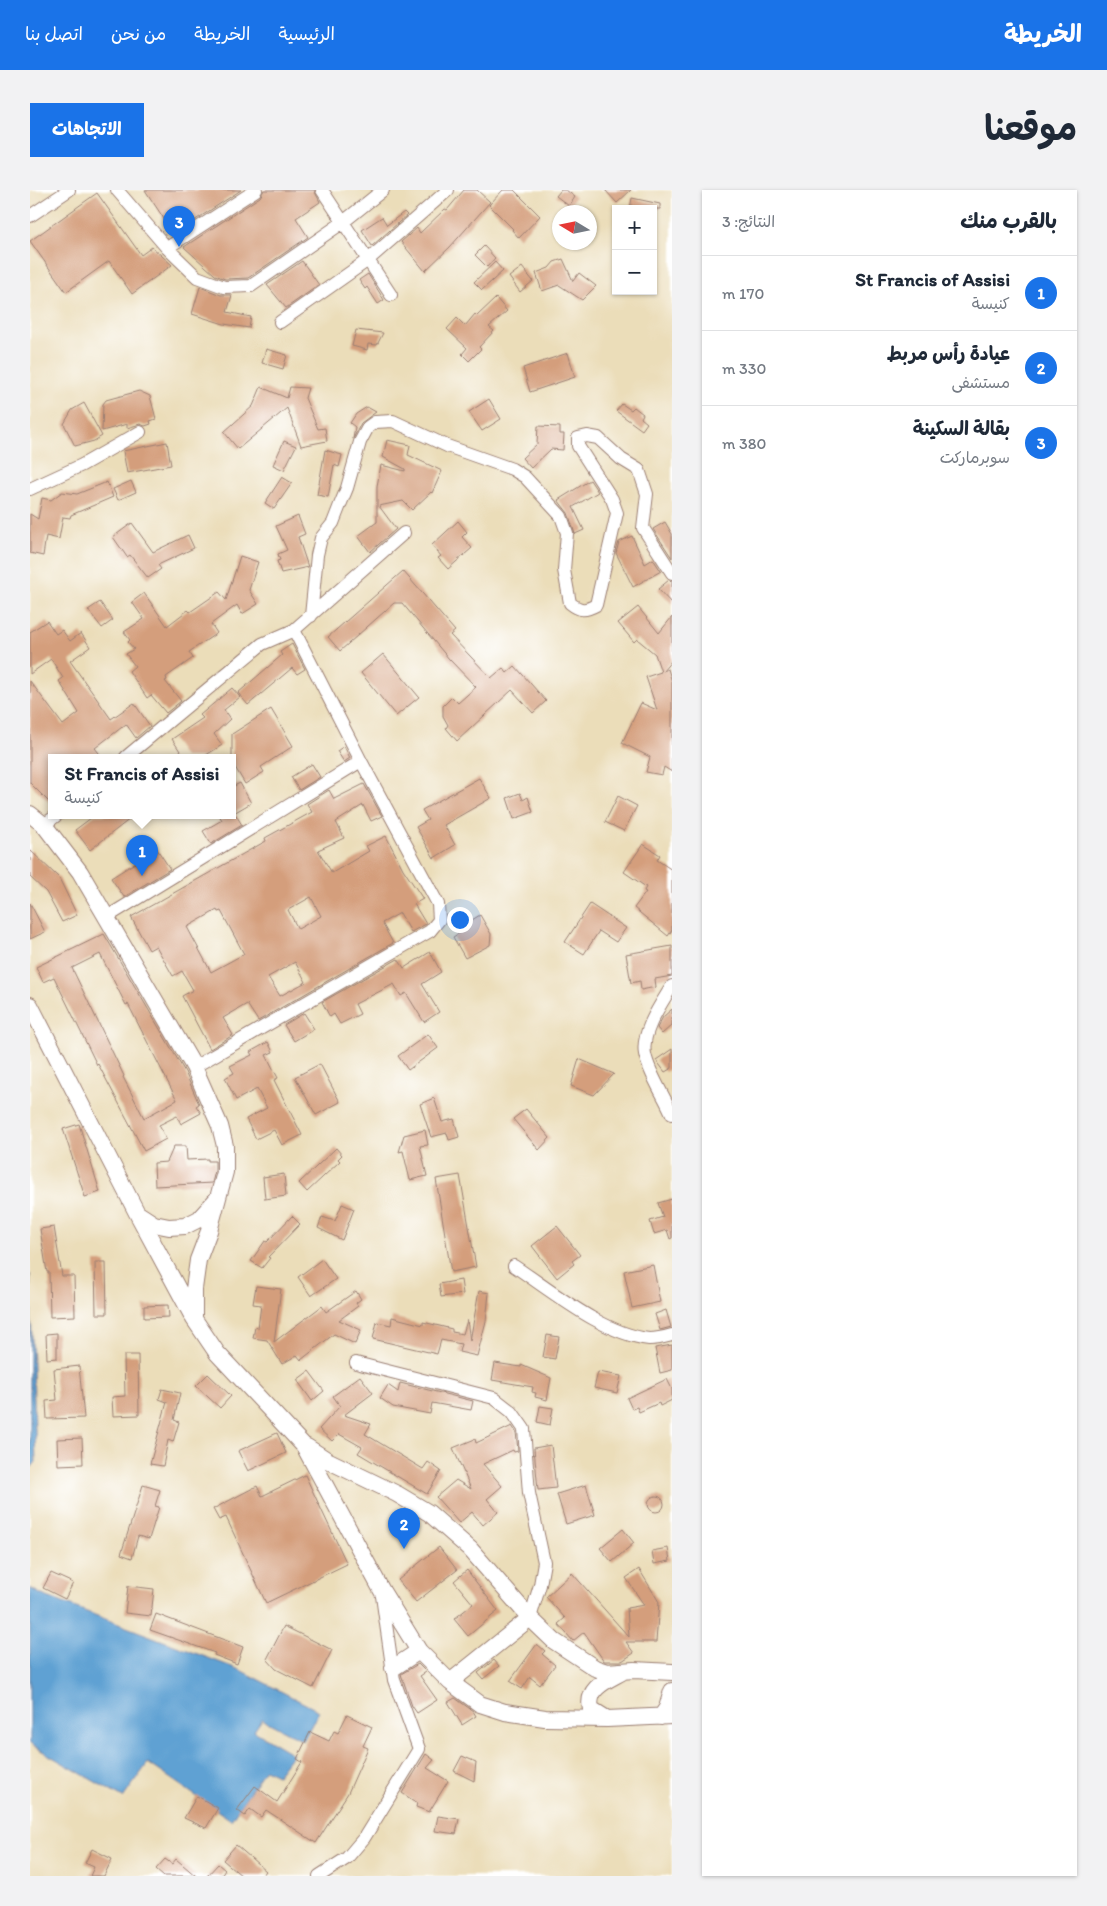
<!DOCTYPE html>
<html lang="ar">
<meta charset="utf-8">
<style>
:root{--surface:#fff;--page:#f2f2f3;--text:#1f2937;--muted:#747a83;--line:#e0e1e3;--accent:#1a73e8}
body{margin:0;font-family:Itim,"Playpen Sans Arabic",sans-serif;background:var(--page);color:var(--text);direction:rtl}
.controls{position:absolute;right:15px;top:15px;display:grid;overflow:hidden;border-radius:0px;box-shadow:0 1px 4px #0004}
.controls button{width:45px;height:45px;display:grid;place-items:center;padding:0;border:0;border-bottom:1px solid var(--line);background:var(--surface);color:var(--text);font:25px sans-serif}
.compass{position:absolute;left:522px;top:15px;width:45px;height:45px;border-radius:50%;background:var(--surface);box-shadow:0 1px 4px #0004;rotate:280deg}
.you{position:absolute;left:429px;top:729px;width:18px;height:18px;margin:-12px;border:4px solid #fff;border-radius:50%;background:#1a73e8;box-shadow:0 0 0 8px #1a73e833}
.badge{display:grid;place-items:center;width:32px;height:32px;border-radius:50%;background:var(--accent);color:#fff;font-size:16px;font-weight:700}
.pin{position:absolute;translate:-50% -41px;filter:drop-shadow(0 1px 2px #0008)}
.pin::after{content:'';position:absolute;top:26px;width:18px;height:15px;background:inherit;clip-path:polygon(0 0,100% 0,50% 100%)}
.popup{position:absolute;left:18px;top:564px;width:188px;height:65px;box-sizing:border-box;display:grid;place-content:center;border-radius:0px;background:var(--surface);filter:drop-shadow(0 1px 4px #0005);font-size:16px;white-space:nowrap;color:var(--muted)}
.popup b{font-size:19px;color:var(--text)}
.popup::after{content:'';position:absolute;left:50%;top:100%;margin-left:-10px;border:10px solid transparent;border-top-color:var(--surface)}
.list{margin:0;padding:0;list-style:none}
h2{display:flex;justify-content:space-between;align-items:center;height:65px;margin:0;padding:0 20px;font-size:21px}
h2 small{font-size:16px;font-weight:400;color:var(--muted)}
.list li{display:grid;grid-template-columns:32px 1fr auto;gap:15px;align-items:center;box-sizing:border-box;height:75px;padding:0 20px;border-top:1px solid var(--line)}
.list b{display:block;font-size:19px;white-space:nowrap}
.list p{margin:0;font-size:16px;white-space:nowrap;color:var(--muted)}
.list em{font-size:16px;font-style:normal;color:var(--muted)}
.map{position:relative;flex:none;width:642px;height:1686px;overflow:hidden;direction:ltr;border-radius:0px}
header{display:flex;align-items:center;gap:30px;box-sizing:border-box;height:70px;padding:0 25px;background:var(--accent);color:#fff}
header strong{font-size:24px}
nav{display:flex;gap:28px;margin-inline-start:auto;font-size:18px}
.intro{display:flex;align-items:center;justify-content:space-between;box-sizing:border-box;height:120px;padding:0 30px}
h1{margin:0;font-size:35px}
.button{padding:12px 22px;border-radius:0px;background:var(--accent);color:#fff;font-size:18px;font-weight:700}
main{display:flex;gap:30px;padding:0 30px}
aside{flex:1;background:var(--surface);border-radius:0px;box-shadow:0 1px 4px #0004}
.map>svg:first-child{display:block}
</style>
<header>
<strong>الخريطة</strong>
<nav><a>الرئيسية</a><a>الخريطة</a><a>من نحن</a><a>اتصل بنا</a></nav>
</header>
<div class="intro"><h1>موقعنا</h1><a class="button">الاتجاهات</a></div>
<main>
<aside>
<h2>بالقرب منك<small>النتائج: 3</small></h2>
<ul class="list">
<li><span class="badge">1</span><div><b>St Francis of Assisi</b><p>كنيسة</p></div><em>170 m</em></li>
<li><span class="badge">2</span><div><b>عيادة رأس مربط</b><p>مستشفى</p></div><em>330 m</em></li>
<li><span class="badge">3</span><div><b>بقالة السكينة</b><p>سوبرماركت</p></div><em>380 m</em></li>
</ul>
</aside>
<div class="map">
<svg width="642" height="1686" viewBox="0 0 642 1686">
<rect width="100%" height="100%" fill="#fff"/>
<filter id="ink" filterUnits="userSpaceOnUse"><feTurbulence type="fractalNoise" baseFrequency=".02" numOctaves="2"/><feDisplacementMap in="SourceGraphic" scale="10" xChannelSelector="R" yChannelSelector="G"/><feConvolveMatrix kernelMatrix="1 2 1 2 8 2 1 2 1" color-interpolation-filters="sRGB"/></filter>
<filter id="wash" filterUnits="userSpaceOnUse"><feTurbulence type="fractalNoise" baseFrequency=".0096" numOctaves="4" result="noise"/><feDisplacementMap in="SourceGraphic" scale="20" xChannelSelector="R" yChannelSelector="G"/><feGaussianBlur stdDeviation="1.12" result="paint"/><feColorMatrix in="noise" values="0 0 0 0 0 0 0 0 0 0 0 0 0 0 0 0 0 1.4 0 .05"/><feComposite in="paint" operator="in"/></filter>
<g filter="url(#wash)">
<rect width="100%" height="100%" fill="#ebddb9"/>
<path fill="#5fa1d3" stroke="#54607f" d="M0,1084L6,1272L0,1279Z
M0,1398L12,1405L210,1480L289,1521L273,1551L232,1529L224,1541L263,1564L247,1585L235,1579L201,1630L118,1573L93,1608L0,1554Z"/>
<g id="blocks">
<path fill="#d49e7b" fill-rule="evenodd" d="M115,0H211L144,44Z
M234,0H284L290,12L266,28L278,47L218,88L195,89L185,85L154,57L230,7Z
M434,0H447L460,12L420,57L395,81L371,52L387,38L390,43L415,19L417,20Z
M473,0H484L510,26L489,48L482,40L483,39L459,15Z
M531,0H536L545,7L539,16L526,6Z
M575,0H601L587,13Z
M67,3L111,65L122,57L142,75L102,104L79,71L36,102L0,51Z
M602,8L630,14V19H600Z
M374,22L377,25L342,56L332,40L352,27L357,35Z
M454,56L465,68L457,77L445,65Z
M533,69L543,91L549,83L566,96L552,110L529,95L512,101L506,83L519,78L524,72Z
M272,71L289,95L256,118L237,95Z
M465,72L473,81L452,100L444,92Z
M492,77L503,91L490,102L479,87Z
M338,84L354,110L348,114L337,97L335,99L329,90Z
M170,97L191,105H202L197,122L221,127L219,138L194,134L162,124Z
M466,108L477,121L459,137L464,141L449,157L451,159L439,171L432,164L437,158L417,139L427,128L435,136L445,124L447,126Z
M326,140L353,143L347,155L338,154L337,160L322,156Z
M236,159L257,165L253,179L232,173Z
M538,163L545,187L500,202L493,178Z
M231,197L257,208L260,197L278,198L275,208L288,239L295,238L297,251L271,256L257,218L208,259L194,242L223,216Z
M109,201L120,206L126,229L120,231L121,234L115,236L110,234L97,238V234L72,241L73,214L76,210Z
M459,209L471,229L452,241L439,222Z
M54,213L72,246L64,251L45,256L34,234L42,220Z
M592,214L601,220L604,217L613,224L611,228L617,233L612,240L586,221Z
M337,217L346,222L331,233L323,249L325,237L320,233L326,224Z
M508,236L530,237V244H534L533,260L521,259L501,278L492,268L507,254Z
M357,250L380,255L378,265L412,281L402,303L401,302L382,320L373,311L349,316L366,339L340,362L328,346L347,332V296L351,275L375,281V279L353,267Z
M254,251L266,256L254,280L243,275Z
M137,252L141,275L97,283L93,261Z
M295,260L312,265L309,277L304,275L298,307L287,305Z
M252,287L262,293L244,319L235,313Z
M560,290L568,302L543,317L554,340L545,344L538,323L528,310Z
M101,291L106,302L88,310L83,299Z
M77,292L83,307L41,325L40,328L33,327L29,349L16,346L13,366L0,363V324L8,329L12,308L21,310L32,302L47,304Z
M268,326L275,344L268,347L278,377L251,383L247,371L250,370L248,364L257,360L246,336Z
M428,331L437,342L432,347L442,358L418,379L408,368L411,366L402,355Z
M635,332L642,344V368L623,339Z
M102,333L123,362L158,345L164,358L128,375L131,379L118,388L100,365L97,367L83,347Z
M602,346L615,374L623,369L631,381L603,397L586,363L589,352Z
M210,366L228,372L219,400L228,414L212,424L207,415L181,434L187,443L159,462L163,468L136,487L137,490L135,491L151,511L136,523L121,505L117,508L99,481L105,476L96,464L104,459L98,452L100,450L94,442L114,429L102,412L114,403L137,436L158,420L160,422L189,402L196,410Z
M373,381L425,441L420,445L461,488L473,478L477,483L485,476L516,511L503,523L482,500L427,551L416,538L418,535L413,526V516L422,507L428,513L446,497L419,469L372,413H364L310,461L298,447Z
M639,390L642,391V414L628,399Z
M70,412L83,430L72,438L58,420Z
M608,417L629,443L642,427V470L633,481L638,479L642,492V582L634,577L632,585L616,582L620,567L592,553L611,513L627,520L616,487L631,482L625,464L607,449L604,452L588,433Z
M17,431L26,444L32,440L40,451L51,443L60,457L40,471L81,529L104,513L120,536L106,548L96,534L65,558L72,567H22V615L0,593V491L33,535L49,523L29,491L33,488L21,469L0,484V442Z
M262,454L275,479L267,484L262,478L218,515L208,503L252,465L250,462Z
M353,464L389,507L366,526L331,483Z
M202,498L210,507L194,520L200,529L184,544L192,555L173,567H154L142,549L173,528L170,525Z
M241,519L263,556L231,577L234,582L215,594L202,572V544Z
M314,556L320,568L314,572L307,561Z
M282,574L290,587L269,600L261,587Z
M449,588L461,608L414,635L425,655L404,668L386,637L398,630L392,620Z
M210,593L221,613L202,624V597Z
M334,594L352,626L341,631L333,615L306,632L314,648L288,660L302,683L339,661L336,656L356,646L373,679L393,709L384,714L396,734L381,742L370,723L352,733L363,753L228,831L217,814L193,828L203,845L180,859L152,806L163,800L152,781L143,786L126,756L119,760L101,727L236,651L235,648L282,622L277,614L299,600L304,609ZM281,707L291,726L268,739L258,720ZM187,720L188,722L191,721L214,764L181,782L157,737ZM265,772L276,792L250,806L238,787Z
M490,603L493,610L498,607L503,622L484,629L477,608Z
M588,606L607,616L594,641L575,632Z
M65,625H105L60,660L45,640Z
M189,625H206L212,635L181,654L173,641L192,630Z
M613,654L630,665L627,670L642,680V740L638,746L604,718L616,702L614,701L616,697L594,682Z
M127,659L140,679L94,707L81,688Z
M0,660L29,688L47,725L32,732L16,702L0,687Z
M0,713L15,742L0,749Z
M560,714L596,738L586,752L569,741L554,764L535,752Z
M450,725L461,744L460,755L435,768L423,747L436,739L434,735Z
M74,744L155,882L169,914L166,916L171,923L151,934L147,926L129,935L136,949L114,961L68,874L67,875L24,787L13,792L6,777ZM70,764L96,815L98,814L147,910L114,928L93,887L94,886L42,778Z
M642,756V786L625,789L626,797L611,800L610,791L601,793L596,764Z
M400,762L411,782L392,794L409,822L394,832L376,803L371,806L364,794L325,814L330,824L310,834L304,824L300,827L292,812L368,769L374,778Z
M642,819V835L632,844L627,838L633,827Z
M274,823L284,839L264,851L254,835Z
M398,844L408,858L378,880L368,866Z
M238,852L243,862L236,865L248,888L244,890L272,945L252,955L244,940L226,949L216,929L237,918L227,899L206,910L195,888L204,883L200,876L222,865L220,862Z
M642,859V878L635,882L626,870Z
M549,869L584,884L564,905L541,896Z
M290,874L310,912L286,925L265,887Z
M404,908L412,932L424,929L429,947L419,950L417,943L401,947L390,914Z
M496,919L520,948L509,960L483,929Z
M49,934L70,1002L55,1007L33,939Z
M395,940L398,955L390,956L397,986L380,990L373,961L369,962L374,945Z
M144,956H156L157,970L178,969V971H185V981L182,993L125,996L124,973L137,972Z
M306,958L312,965L308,969L310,971L277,1002L269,993Z
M254,984L256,1006L235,1009L233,987Z
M430,985L446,1077L421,1082L406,989Z
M642,1009V1048L640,1049L637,1040L624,1044L620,1031L633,1027L628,1013Z
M312,1014L324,1019L312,1050L288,1038L292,1027L305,1031Z
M262,1026L270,1034L238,1067L240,1068L232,1078L221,1071L235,1051L237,1052Z
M527,1036L550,1065L542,1071L544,1074L527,1088L502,1056Z
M24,1037L32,1086H44L45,1126L20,1127L19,1082H17L10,1039Z
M292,1069L306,1089L281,1106L268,1087Z
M65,1072H76L77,1124H66Z
M623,1075L630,1112L602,1118L594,1081Z
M431,1090L433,1104L411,1107L409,1094Z
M226,1096L251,1099L244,1152L292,1116L296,1122L326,1101L331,1109L326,1113L328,1116L309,1130L331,1140L325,1154L304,1144L271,1170L267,1165L252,1174L237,1150L223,1148L225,1137L228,1138L231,1115L223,1114Z
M449,1101L459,1103L456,1131L447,1166L429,1162L431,1154L411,1150L407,1164L343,1149L347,1132L361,1135L362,1127L393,1135V1132L422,1139V1142L433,1144L437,1130L440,1151Z
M138,1115L139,1127L114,1128V1116Z
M636,1120L641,1137L630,1140L625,1124Z
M27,1143V1168L17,1169L16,1144Z
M517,1145L529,1147L525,1169L513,1167Z
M642,1155V1180L630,1183L625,1158Z
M94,1165H108L109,1225L83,1226L82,1207L95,1206Z
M465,1173L491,1177V1175L521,1188L517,1210L505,1207L506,1203L502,1202L503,1197L462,1190Z
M49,1176L54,1228L17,1229L16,1211L27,1210L24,1179Z
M279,1181L294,1201L282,1211L267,1190Z
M568,1182L591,1186L587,1203L564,1198Z
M178,1184L201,1206L190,1218L166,1196Z
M330,1186L343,1203L314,1225L341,1234L335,1244L393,1279L398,1272L411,1281L397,1304L328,1263L332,1257L309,1244L302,1251L289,1239L310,1216L303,1206Z
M637,1189L642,1199V1210L630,1216L629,1213L609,1222L607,1217L602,1219L597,1208Z
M370,1193L443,1211L441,1220L402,1213L400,1224L363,1217L350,1208L358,1195L368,1202Z
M132,1199L150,1203L144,1230L149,1232L143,1252L138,1250L133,1276L120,1274L137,1212L129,1209Z
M510,1216L523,1218L520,1235L507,1232Z
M482,1236L486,1242L488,1261L484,1262L483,1260L453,1274L472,1296L457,1309L468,1322L453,1335L442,1322L429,1333L406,1307L426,1290L441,1299L423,1258L445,1249L446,1253Z
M247,1243L256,1263L218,1281L208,1261Z
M52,1248L53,1274L28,1275L27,1249Z
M521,1255L526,1298L508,1300L504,1258Z
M275,1285L317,1374L236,1413L196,1327L189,1330L183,1319L227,1296L232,1306Z
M113,1295L130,1300L125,1316L129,1317L119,1349L108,1346L102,1368L91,1364Z
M556,1295L565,1325L536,1334L527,1304Z
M618 1314a8 8 0 1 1 16 0a8 8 0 1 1-16 0Z
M593,1339L604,1353L582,1372L570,1358Z
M409,1357L427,1380L386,1412L368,1390Z
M638,1358L640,1371L624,1374L622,1361Z
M609,1379L629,1412L626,1452H596L604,1463L592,1471H574L554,1442L543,1451L528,1434L535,1428L516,1407L542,1383L599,1447L597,1418L614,1415L596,1388Z
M437,1380L468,1421L438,1446L424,1429L443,1414L424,1391Z
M21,1383L43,1393L35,1409L13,1398Z
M98,1396L124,1399L121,1426L95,1423Z
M126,1424L213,1457L207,1474L184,1465L185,1463L120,1440Z
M254,1436L302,1460L283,1498L246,1479L237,1469Z
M507,1454L515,1461L512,1464L525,1475L510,1495L500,1487L492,1499L480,1491Z
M464,1470L469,1476L453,1489L448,1483Z
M388,1474L396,1482L390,1486L407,1510L387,1523L382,1516L371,1484Z
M425,1508L443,1521L446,1526L432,1535L418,1512Z
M317,1525L342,1537L333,1556L338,1558L318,1603L286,1653L236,1620L231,1627L220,1619L215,1626L207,1620L225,1596L247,1612L272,1572L267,1569L280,1542L299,1551L304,1541L308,1543Z
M396,1564L404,1570L397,1578L418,1591L399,1622L386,1617L387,1613L372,1603Z
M432,1566L446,1572L444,1591L424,1581Z
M167,1606L188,1618L176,1638L154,1628Z
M408,1626L429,1629L426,1644L405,1641Z
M206,1655L236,1681L232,1686H212L193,1670Z
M62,1659L82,1669L74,1686H60L64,1677L55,1673Z
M135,1669L142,1674L146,1669L166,1686H134L126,1679Z
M188,1674L195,1680L191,1686H177Z"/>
</g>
</g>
<g filter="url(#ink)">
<use href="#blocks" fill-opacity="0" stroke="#9a7e72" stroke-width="1"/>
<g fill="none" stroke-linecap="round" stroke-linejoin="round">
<g stroke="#9a7e72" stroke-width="14">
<path id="minor" d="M87,0L137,58L167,87L194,97L221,96L312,33L353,0
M292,0L361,105
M0,26L39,0
M137,58L226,0
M250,132L338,70L418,0
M0,299L52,275L110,242
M281,426L287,365L291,348L303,333L310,315L317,298L330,252L338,237L345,232L363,231L417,256L482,279L495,287L531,326L537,343L534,380L540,413C550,421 555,421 566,415L587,323L582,309L548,256V248L557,246L568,248L591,269L609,280L617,304L613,338L642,383
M96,567L232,454L264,440L374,343
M14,635L27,625
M77,727L331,571
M642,796C631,814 611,842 615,864C619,884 634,905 642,924
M164,877L400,741L409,730L408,714L331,571L264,440
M484,1076C522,1101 573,1144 619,1149C626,1149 635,1147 642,1145
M326,1173L464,1208L482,1222L494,1239L499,1303L514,1372L510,1395L500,1428
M289,1686L317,1668L334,1648L389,1559L364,1490L352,1406"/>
</g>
<g stroke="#9a7e72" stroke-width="18">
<path id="major" d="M0,624L14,635L50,682L164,877L190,936L195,956V982L179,1041L168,1070L164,1099V1127
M0,815L107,1023L164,1129L187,1163L274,1256L352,1401L389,1461L420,1492L450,1514L475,1522L515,1528L577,1529L642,1526
M107,1023L124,1034L139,1037L155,1036L169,1029L186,1010
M277,1257L297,1270L367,1304L399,1323L440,1359L500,1428L524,1451L565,1478L577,1482L604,1480L642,1482
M363,1478L389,1461
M420,1492L500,1428
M631,1527L637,1518L642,1501
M577,1529L561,1519C556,1498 576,1491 592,1482"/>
</g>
<use href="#minor" stroke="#fff" stroke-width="12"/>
<use href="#major" stroke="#fff" stroke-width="16"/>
</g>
</g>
</svg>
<div class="controls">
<button>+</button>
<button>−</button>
</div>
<svg class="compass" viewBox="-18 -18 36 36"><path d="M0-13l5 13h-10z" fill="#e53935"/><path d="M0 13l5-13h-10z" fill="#747a83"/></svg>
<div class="you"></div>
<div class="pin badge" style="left:112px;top:686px">1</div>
<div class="popup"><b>St Francis of Assisi</b>كنيسة</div>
<div class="pin badge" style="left:374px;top:1359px">2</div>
<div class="pin badge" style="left:149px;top:57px">3</div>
</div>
</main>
